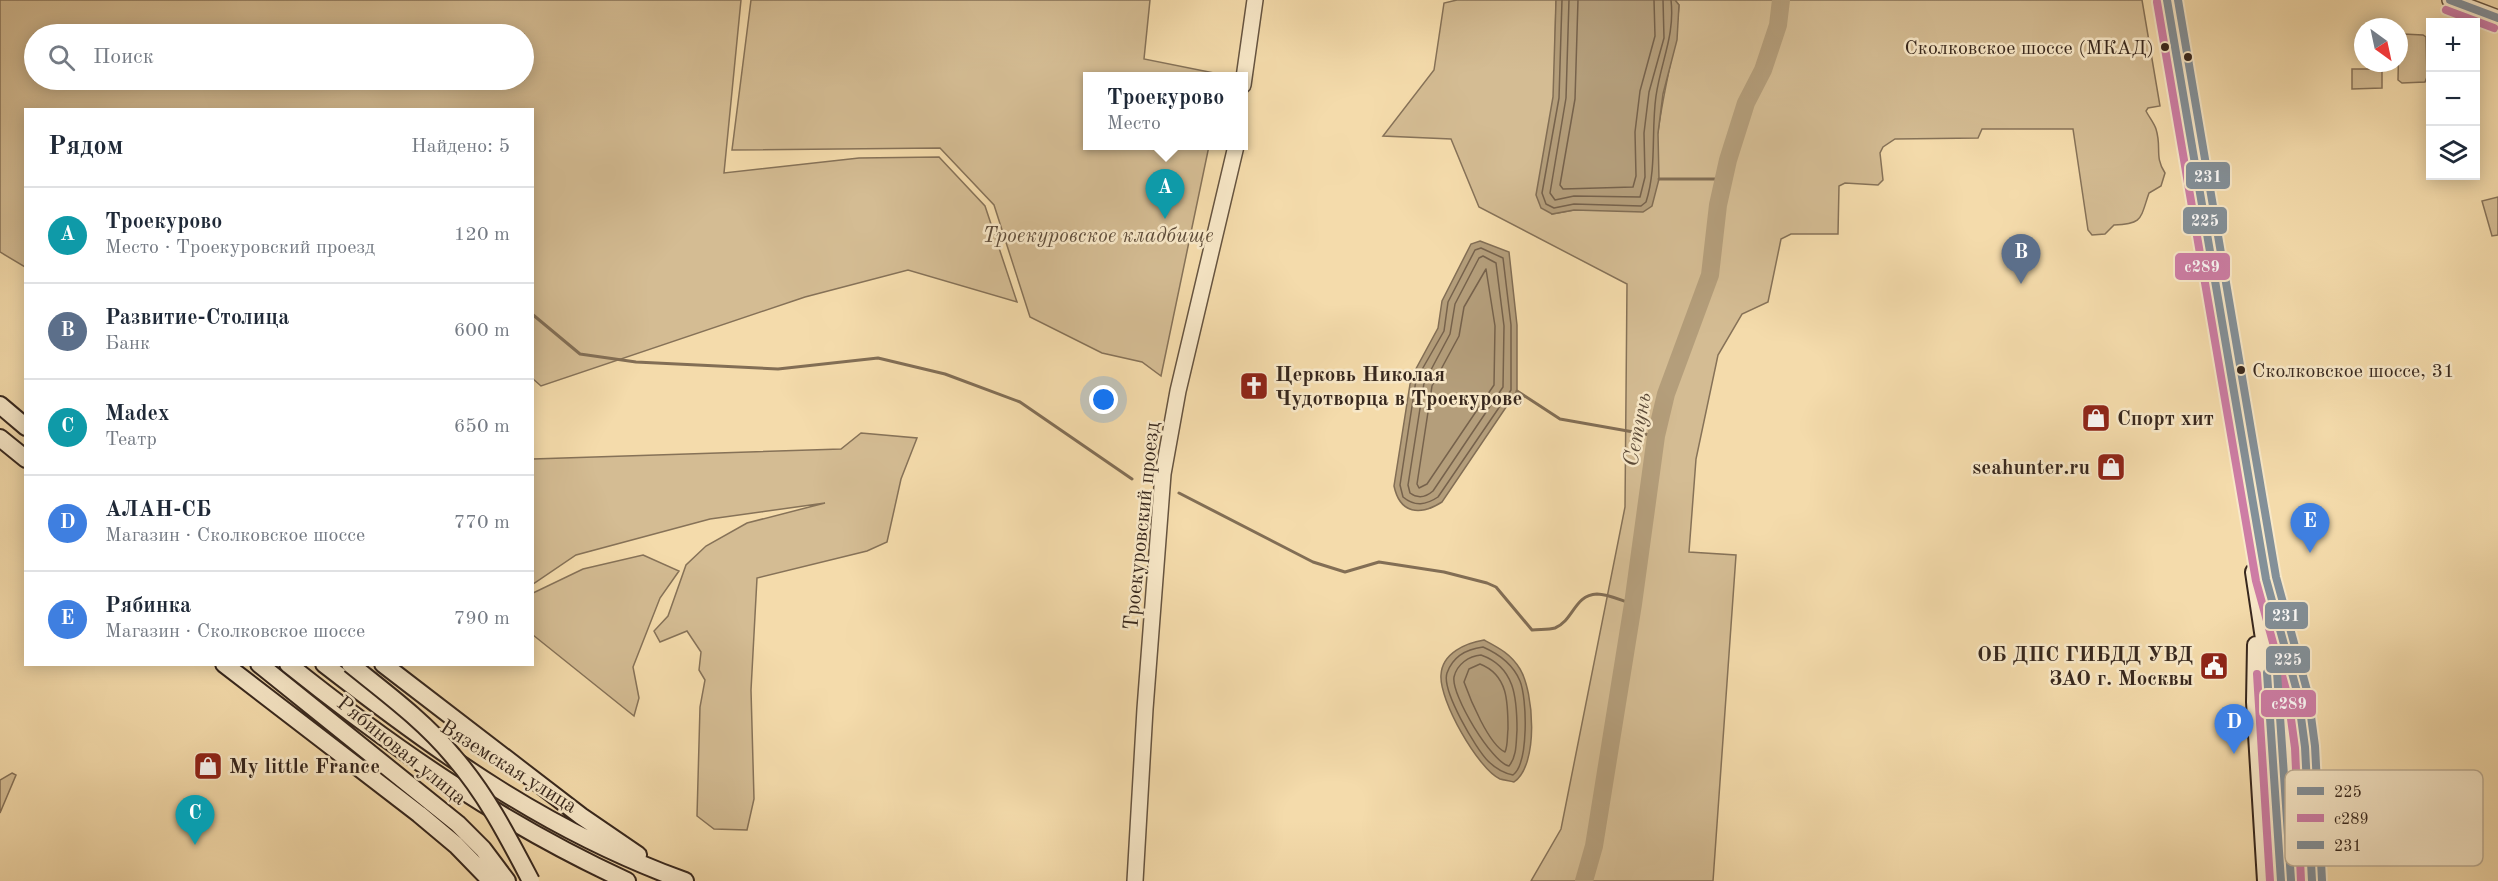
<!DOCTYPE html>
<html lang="ru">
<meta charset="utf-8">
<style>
:root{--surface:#fff;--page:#f6f6f7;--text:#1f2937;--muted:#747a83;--line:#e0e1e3;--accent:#8f2418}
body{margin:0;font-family:"Old Standard TT",serif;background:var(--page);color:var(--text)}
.controls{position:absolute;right:18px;top:18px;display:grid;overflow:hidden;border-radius:0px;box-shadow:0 3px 15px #0003}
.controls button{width:54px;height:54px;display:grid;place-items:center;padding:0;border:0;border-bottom:2px solid var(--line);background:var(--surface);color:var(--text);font:30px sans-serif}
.compass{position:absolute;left:2354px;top:18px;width:54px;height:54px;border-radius:50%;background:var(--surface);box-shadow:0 3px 15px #0003;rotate:147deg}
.you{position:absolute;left:1104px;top:400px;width:21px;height:21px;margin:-15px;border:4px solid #fff;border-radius:50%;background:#1a73e8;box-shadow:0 0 0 9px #1a73e833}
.badge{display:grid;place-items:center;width:39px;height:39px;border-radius:50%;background:var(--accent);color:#fff;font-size:20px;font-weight:700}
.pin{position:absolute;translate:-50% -50px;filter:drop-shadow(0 2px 3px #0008)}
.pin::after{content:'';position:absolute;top:32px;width:21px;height:18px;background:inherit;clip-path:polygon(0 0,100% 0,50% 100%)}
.popup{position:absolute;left:1083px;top:72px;width:165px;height:78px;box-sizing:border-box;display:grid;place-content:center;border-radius:0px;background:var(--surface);filter:drop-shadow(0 2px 4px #0005);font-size:20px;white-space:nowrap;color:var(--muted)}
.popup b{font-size:22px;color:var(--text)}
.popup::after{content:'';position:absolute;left:50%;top:100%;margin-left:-12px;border:12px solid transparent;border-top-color:var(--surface)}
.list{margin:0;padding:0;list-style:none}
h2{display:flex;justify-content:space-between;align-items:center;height:78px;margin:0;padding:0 24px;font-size:26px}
h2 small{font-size:20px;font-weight:400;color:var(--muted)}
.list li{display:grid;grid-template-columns:39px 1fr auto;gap:18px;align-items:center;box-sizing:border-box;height:96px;padding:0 24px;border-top:2px solid var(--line)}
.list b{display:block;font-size:22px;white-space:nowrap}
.list p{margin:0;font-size:20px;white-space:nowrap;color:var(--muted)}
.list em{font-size:20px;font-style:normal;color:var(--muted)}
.icon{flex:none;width:33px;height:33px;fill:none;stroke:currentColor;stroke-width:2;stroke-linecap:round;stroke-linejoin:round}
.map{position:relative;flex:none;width:2498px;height:881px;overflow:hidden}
.search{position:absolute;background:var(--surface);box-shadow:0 3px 15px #0003;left:24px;top:24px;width:510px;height:66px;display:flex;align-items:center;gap:15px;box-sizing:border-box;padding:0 21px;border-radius:33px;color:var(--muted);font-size:22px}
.panel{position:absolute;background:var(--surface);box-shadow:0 3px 15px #0003;left:24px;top:108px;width:510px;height:558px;border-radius:0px}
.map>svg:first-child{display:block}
</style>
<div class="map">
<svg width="2498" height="881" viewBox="0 0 2498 881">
<rect width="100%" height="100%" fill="#f4dbab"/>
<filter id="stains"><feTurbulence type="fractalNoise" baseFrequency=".00333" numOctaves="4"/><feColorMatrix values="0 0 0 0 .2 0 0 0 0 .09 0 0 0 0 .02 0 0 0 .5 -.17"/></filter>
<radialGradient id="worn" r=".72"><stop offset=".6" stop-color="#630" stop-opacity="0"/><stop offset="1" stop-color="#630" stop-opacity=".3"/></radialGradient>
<path fill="#d4bc93" stroke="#867258" stroke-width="1.5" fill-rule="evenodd" d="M0,0H741L724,173L859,158L939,157L985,206L1017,302L908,270L805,297L541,386L532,378V110H26L25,267L0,252ZM34,34H524V80H34Z
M751,0H1150L1144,59L1224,75L1087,76V146H1209L1161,376L1142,362L1102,353L1030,317L994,205L940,148L732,150Z
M1457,0H1556L1552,214L1574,210L1658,133C1663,90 1676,49 1679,5L1675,0H2142L2160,106L2148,108L2146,111C2149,117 2154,123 2156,129C2162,148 2154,156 2165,173L2161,186L2149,193C2140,219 2143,224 2114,225L2105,234L2092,235L2088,230L2073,129H1982L1978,138L1895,139L1883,147L1880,153L1883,180L1878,185L1845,183L1839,186L1838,234H1791L1781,239L1768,302L1742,314L1718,355L1696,459L1689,552L1736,555L1713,881H1531L1561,829L1625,507L1627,284L1479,207L1451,139L1383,136L1434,70L1444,3Z
M2403,34L2423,35L2426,37L2427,77L2425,82L2402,83L2398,80L2399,36Z
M2352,69H2382V88L2352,89Z
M2498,197V235L2492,236L2482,201Z
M861,433L917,438L901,479L887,542L867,551L757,578L751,690L754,799L747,830L714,829L697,816L700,707L705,680L699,670L701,652L687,631L660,642L654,631L668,616L686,565L706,546L747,523L825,503L710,519L576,555L533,584V459L841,449Z
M643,555L679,571L660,598L633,667L639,698L634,716L533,635V593L583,569Z
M12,773L16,775L0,813V780Z"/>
<path fill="#b49e7b" stroke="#826e55" stroke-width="1.5" d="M1556,0H1675L1679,5L1677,40L1663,94L1658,133L1659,179L1652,206L1643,212L1574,210L1552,214L1541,208L1536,195L1553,97Z
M1480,241L1509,252L1517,325V391L1442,502C1420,516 1400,514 1394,486L1411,378L1438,328L1442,301L1471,244Z
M1484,640C1499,648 1511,654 1520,669C1534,692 1539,765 1514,782C1510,781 1504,780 1500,779C1478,769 1439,700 1441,675C1442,653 1466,643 1484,640Z"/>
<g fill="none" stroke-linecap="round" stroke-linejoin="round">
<path stroke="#76624c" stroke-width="1.5" d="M1562,0L1559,98L1542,193L1546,204L1554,208L1574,204L1641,206L1646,202C1657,168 1651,131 1656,96C1661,61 1675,36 1671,0
M1569,0L1566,98L1550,193L1555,200L1574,196L1640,197L1645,177L1644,133L1649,92L1664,38L1663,0
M1578,0L1575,99L1560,185L1563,189L1633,187L1636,176L1635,132L1640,91L1655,36L1654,0
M1481,248L1503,258L1511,325V390L1438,497C1426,505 1415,507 1403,497L1400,485L1416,380L1444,331L1448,302L1475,250Z
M1483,256L1496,263L1504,326L1503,387L1433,491C1426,497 1418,499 1410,493L1408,485L1424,383L1450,334L1455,304L1479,258Z
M1486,269L1495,326L1494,385L1427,484L1419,488L1417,484L1432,386L1459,336L1464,307Z
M1483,647C1499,654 1513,664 1520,681C1527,698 1529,763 1513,775C1503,773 1496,769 1488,761C1476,749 1441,690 1447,673C1453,656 1467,649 1483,647Z
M1481,655C1515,667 1517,698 1517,730C1516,743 1517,756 1509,766C1492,763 1451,695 1454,677C1457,664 1469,656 1481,655Z
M1480,664C1508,675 1508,702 1508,729C1507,737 1508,745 1505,752C1489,745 1470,699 1464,682L1469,669Z"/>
<path stroke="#826e55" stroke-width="3" d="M1659,179H1724
M532,314L580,354L636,362L778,369L878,358L945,374L1020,402L1132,479
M1517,391L1560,419L1656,436
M1179,493L1313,562L1345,572L1379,562L1444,572L1487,583L1496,587L1532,630C1539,629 1548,630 1555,628C1574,620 1574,595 1597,594C1609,594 1622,601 1633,604"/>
<path stroke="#b49e7b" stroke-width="18" d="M1584,881L1594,846L1633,604L1656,436L1666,394L1710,275L1718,205L1728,160L1746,103L1763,70L1778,25L1781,0"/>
<g stroke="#665440" stroke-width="18">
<path id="tertiary" d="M2450,0L2498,18
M1243,85L1255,0
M1135,881L1145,709L1163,474L1178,391L1236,146"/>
</g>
<g stroke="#37271d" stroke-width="20">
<path id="secondary" d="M2167,0L2266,579L2298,695L2305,747L2312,881
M0,405L26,427
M0,438L26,459
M2254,572L2266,652L2281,881
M2256,645L2255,702L2266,881
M2278,652L2286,715L2295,881
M224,664L419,814L456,845L491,881
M259,664L458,824L483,849L507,881
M288,664C394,749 503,824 627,881
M324,664C439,753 546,831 685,881
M383,664L581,816L638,855"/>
</g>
<use href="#tertiary" stroke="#f8e8c8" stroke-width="15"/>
<use href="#secondary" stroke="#f8e8c8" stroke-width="16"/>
<g stroke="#37271d" stroke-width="20" stroke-linecap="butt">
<path id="secondary-bridge" d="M350,664C386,693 424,721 453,756C486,794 508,837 531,881"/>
</g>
<use href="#secondary-bridge" stroke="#f8e8c8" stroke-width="16"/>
<g stroke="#f8e8c8" stroke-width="12">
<path id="bus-1" d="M2167,0L2266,579L2298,695L2305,747L2312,881
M2450,0L2498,18
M2267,673L2281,881"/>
</g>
<g stroke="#f8e8c8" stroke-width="12">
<path id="bus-2" d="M2157,2L2256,581L2288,697L2295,748L2301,881
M2446,10L2494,28
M2257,674L2270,881"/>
</g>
<g stroke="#f8e8c8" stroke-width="12">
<path id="bus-3" d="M2178,0L2276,577L2308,694L2315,746L2322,880
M2277,672L2291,880"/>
</g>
<use href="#bus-1" stroke="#839099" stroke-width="8"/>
<use href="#bus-2" stroke="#cd7da5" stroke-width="8"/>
<use href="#bus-3" stroke="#839099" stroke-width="8"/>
</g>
<defs>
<g id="church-square" transform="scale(1.5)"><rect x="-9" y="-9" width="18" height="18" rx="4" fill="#8f2418" stroke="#f8e8c8"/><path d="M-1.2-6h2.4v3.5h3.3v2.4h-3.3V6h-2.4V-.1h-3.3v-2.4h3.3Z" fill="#fff"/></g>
<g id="shop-square" transform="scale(1.5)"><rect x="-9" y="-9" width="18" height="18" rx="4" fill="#8f2418" stroke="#f8e8c8"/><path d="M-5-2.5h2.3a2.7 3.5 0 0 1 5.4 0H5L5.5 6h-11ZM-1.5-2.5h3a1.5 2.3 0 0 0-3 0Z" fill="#fff"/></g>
<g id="civic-square" transform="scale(1.5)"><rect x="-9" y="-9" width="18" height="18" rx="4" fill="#8f2418" stroke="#f8e8c8"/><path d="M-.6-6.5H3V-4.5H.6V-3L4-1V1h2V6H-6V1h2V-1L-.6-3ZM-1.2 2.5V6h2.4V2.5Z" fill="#fff"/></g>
</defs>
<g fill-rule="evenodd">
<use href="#church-square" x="1254" y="386"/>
<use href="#shop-square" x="2096" y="418"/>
<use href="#shop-square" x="2111" y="467"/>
<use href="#civic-square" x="2214" y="666"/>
<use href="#shop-square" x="208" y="766"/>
</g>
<g fill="#37271d" stroke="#f8e8c8" stroke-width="2">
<circle cx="2165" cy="47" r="5"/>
<circle cx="2188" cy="57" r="5"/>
<circle cx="2241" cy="370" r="5"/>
</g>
<g text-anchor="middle" stroke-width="5" stroke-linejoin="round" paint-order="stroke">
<g font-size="20" fill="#37271d" stroke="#f8e8c8" text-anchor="end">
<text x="2154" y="54">Сколковское шоссе (МКАД)</text>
<text x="2252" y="377" text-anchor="start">Сколковское шоссе, 31</text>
</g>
<g font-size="21" font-style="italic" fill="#5e4c3a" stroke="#f8e8c8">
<text x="1098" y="242">Троекуровское кладбище</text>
</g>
<g font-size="21" font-weight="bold" fill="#37271d" stroke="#f8e8c8" text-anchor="start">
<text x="1275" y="381">Церковь Николая<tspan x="1275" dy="24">Чудотворца в Троекурове</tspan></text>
<text x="2117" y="425">Спорт хит</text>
<text x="2090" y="474" text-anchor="end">seahunter.ru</text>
<text x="2193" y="661" text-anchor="end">ОБ ДПС ГИБДД УВД<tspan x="2193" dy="24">ЗАО г. Москвы</tspan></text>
<text x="229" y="773">My little France</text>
</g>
<g font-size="21" fill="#37271d" stroke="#f8e8c8">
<text transform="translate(1141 526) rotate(-84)" y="7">Троекуровский проезд</text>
<text transform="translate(402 750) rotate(39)" y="7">Рябиновая улица</text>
<text transform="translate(509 766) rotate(32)" y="7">Вяземская улица</text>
</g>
<g font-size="22" font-style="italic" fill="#5c4b39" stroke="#f8e8c8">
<text transform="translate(1636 429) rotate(-79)" y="8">Сетунь</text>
</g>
</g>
<rect x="2285" y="770" width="198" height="96" rx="9" fill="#f8e8c8" stroke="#beae95" stroke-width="1.5"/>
<rect x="2297" y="787" width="27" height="8" fill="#839099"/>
<rect x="2297" y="814" width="27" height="8" fill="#cd7da5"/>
<rect x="2297" y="841" width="27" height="8" fill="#839099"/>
<g font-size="16" fill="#37271d">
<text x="2334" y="797">225</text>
<text x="2334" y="824">с289</text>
<text x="2334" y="851">231</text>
</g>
<g stroke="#f8e8c8" stroke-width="2">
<rect x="2185" y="161" width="46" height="29" rx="6" fill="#839099"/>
<rect x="2182" y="206" width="46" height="29" rx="6" fill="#839099"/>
<rect x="2174" y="252" width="57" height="29" rx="6" fill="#cd7da5"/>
<rect x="2264" y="601" width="45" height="29" rx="6" fill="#839099"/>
<rect x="2265" y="645" width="46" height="29" rx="6" fill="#839099"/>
<rect x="2260" y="689" width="57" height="29" rx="6" fill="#cd7da5"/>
</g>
<g font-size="16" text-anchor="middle" font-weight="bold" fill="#fff">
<text x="2208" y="182">231</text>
<text x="2205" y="226">225</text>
<text x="2202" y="272">с289</text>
<text x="2286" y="621">231</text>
<text x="2288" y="665">225</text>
<text x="2289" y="709">с289</text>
</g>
<rect width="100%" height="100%" filter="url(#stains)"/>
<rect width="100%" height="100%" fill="url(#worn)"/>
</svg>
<div class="controls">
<button>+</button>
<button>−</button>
<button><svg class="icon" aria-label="layers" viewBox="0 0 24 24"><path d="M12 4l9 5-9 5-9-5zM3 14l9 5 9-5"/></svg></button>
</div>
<svg class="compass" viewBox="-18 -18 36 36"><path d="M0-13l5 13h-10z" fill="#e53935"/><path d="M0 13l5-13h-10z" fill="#747a83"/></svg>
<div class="you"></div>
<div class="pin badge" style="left:1165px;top:219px;background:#0f9aa8">A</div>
<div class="popup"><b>Троекурово</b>Место</div>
<div class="pin badge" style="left:2021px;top:284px;background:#5c6f8a">B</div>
<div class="pin badge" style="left:195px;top:845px;background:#0f9aa8">C</div>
<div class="pin badge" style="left:2234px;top:754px;background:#3f7fe0">D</div>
<div class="pin badge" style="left:2310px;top:553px;background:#3f7fe0">E</div>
<div class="search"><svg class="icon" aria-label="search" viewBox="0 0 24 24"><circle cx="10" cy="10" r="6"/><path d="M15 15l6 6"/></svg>Поиск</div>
<section class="panel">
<h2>Рядом<small>Найдено: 5</small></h2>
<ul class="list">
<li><span class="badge" style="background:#0f9aa8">A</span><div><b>Троекурово</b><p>Место · Троекуровский проезд</p></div><em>120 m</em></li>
<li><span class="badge" style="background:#5c6f8a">B</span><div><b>Развитие-Столица</b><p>Банк</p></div><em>600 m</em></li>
<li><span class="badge" style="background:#0f9aa8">C</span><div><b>Madex</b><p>Театр</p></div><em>650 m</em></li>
<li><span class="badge" style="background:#3f7fe0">D</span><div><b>АЛАН-СБ</b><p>Магазин · Сколковское шоссе</p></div><em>770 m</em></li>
<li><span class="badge" style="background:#3f7fe0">E</span><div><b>Рябинка</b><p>Магазин · Сколковское шоссе</p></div><em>790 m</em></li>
</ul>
</section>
</div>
